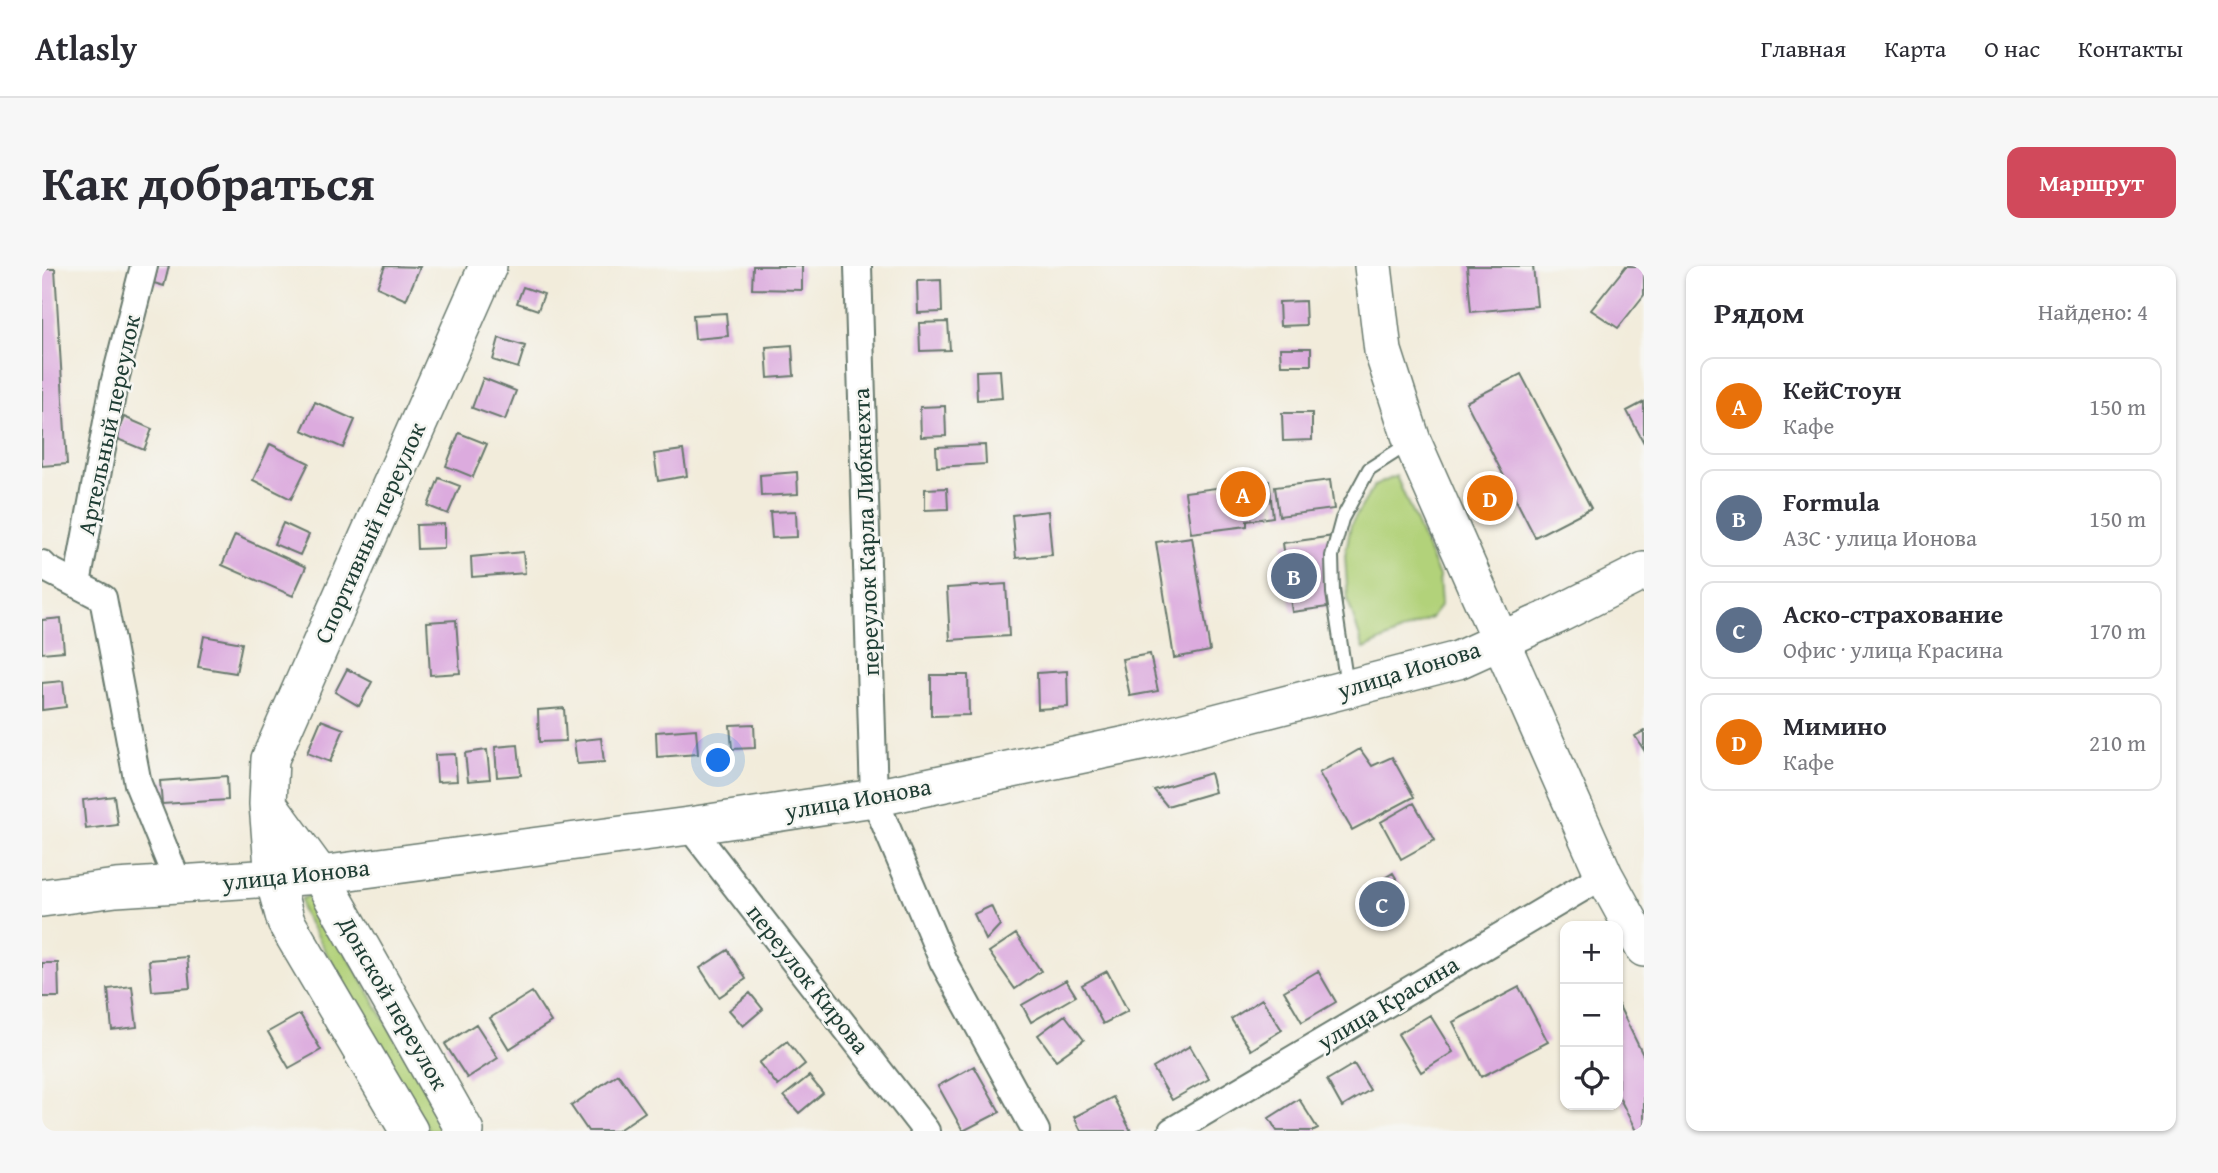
<!DOCTYPE html>
<html lang="ru">
<meta charset="utf-8">
<style>
:root{--surface:#fff;--page:#f7f7f7;--text:#2b2b33;--muted:#7c7c81;--line:#e1e1e2;--accent:#d1495b}
body{margin:0;font-family:"Gentium Book Plus",serif;background:var(--page);color:var(--text)}
.controls{position:absolute;right:21px;bottom:21px;display:grid;overflow:hidden;border-radius:14px;box-shadow:0 2px 5px #0004}
.controls button{width:63px;height:63px;display:grid;place-items:center;padding:0;border:0;border-bottom:2px solid var(--line);background:var(--surface);color:var(--text);font:35px sans-serif}
.you{position:absolute;left:677px;top:495px;width:24px;height:24px;margin:-18px;border:5px solid #fff;border-radius:50%;background:#1a73e8;box-shadow:0 0 0 10px #1a73e833}
.badge{display:grid;place-items:center;width:46px;height:46px;border-radius:50%;background:var(--accent);color:#fff;font-size:23px;font-weight:700}
.pin{position:absolute;translate:-50% -50%;border:4px solid #fff;box-shadow:0 2px 7px #0006}
.list{margin:0;padding:0;list-style:none}
h2{display:flex;justify-content:space-between;align-items:center;height:91px;margin:0;padding:0 28px;font-size:30px}
h2 small{font-size:23px;font-weight:400;color:var(--muted)}
.list li{display:grid;grid-template-columns:46px 1fr auto;gap:21px;align-items:center;box-sizing:border-box;height:98px;margin:0 14px 14px;padding:0 14px;border:2px solid var(--line);border-radius:14px}
.list b{display:block;font-size:26px;white-space:nowrap}
.list p{margin:0;font-size:23px;white-space:nowrap;color:var(--muted)}
.list em{font-size:23px;font-style:normal;color:var(--muted)}
.icon{flex:none;width:38px;height:38px;fill:none;stroke:currentColor;stroke-width:2;stroke-linecap:round;stroke-linejoin:round}
.map{position:relative;flex:none;width:1602px;height:865px;overflow:hidden;border-radius:14px}
header{display:flex;align-items:center;gap:42px;box-sizing:border-box;height:98px;padding:0 35px;background:var(--surface);border-bottom:2px solid var(--line)}
header strong{font-size:33px}
nav{display:flex;gap:38px;margin-inline-start:auto;font-size:24px}
.intro{display:flex;align-items:center;justify-content:space-between;box-sizing:border-box;height:168px;padding:0 42px}
h1{margin:0;font-size:49px}
.button{padding:18px 32px;border-radius:14px;background:var(--accent);color:#fff;font-size:24px;font-weight:700}
main{display:flex;gap:42px;padding:0 42px}
aside{flex:1;background:var(--surface);border-radius:14px;box-shadow:0 2px 5px #0004}
.map>svg:first-child{display:block}
</style>
<header>
<strong>Atlasly</strong>
<nav><a>Главная</a><a>Карта</a><a>О нас</a><a>Контакты</a></nav>
</header>
<div class="intro"><h1>Как добраться</h1><a class="button">Маршрут</a></div>
<main>
<div class="map">
<svg width="1602" height="865" viewBox="0 0 1602 865">
<rect width="100%" height="100%" fill="#f6f6f2"/>
<filter id="ink" filterUnits="userSpaceOnUse"><feTurbulence type="fractalNoise" baseFrequency=".0143" numOctaves="2"/><feDisplacementMap in="SourceGraphic" scale="14" xChannelSelector="R" yChannelSelector="G"/><feConvolveMatrix kernelMatrix="1 2 1 2 8 2 1 2 1" color-interpolation-filters="sRGB"/></filter>
<filter id="wash" filterUnits="userSpaceOnUse"><feTurbulence type="fractalNoise" baseFrequency=".00686" numOctaves="4" result="noise"/><feDisplacementMap in="SourceGraphic" scale="28" xChannelSelector="R" yChannelSelector="G"/><feGaussianBlur stdDeviation="1.57" result="paint"/><feColorMatrix in="noise" values="0 0 0 0 0 0 0 0 0 0 0 0 0 0 0 0 0 1.4 0 .05"/><feComposite in="paint" operator="in"/></filter>
<g filter="url(#wash)">
<rect width="100%" height="100%" fill="#f2ecdb"/>
<path fill="#b2d27a" stroke="#688857" stroke-width="2" d="M1354,210L1397,310L1399,339L1389,352L1322,383L1306,335L1303,290L1309,258L1332,220Z
M270,628L407,865H387L260,645L259,633Z"/>
<g id="blocks">
<path fill="#dcabde" d="M116,0H127L122,20L112,17Z
M343,0L378,1L364,34L335,21Z
M711,0H760V24L710,23Z
M1425,0H1491L1495,40L1429,46Z
M1584,0H1602V29L1576,62L1549,44Z
M0,3H13L25,198L0,200Z
M899,14L900,46L876,47L875,15Z
M481,21L502,28L496,44L475,37Z
M1263,35L1264,59L1238,60L1237,36Z
M684,47L686,70L653,73L651,49Z
M906,56L908,84L878,85L877,57Z
M457,72L483,80L476,102L451,94Z
M750,79L752,110L726,112L724,81Z
M1238,82H1269V99H1239Z
M958,104L960,132L935,134L934,105Z
M1479,108L1549,242L1493,271L1424,136Z
M441,112L474,125L463,154L430,142Z
M273,136L313,154L301,182L260,164Z
M1602,136V177L1585,145Z
M903,140L904,170L879,171L878,141Z
M1240,147H1270V174L1241,175Z
M82,151L110,163L102,184L73,172Z
M417,167L445,178L431,211L404,200Z
M228,178L267,197L249,233L211,214Z
M943,179L944,198L895,201L894,181Z
M641,184L645,210L616,215L612,188Z
M755,206L756,228L719,230L718,209Z
M397,212L418,220L406,248L386,240Z
M1288,214L1292,243L1237,250L1233,221Z
M1227,215L1231,251L1205,255V260L1149,267L1143,226Z
M905,222L906,243L883,244V223Z
M754,245L755,271L730,272L728,246Z
M1006,245L1010,289L974,292L970,249Z
M241,257L267,269L258,289L232,278Z
M402,258V282L375,283L374,259Z
M193,269L264,301L251,330L180,299Z
M1292,270L1300,339L1250,346L1241,277Z
M1150,271L1168,385L1132,392L1114,276Z
M481,286L483,307L430,311L429,291Z
M964,318L967,370L908,374L905,322Z
M19,352L22,385L0,387V354Z
M414,354L418,407L388,409L385,356Z
M162,370L200,377L194,407L156,401Z
M1108,388L1116,425L1088,430L1080,393Z
M305,403L330,416L317,440L293,426Z
M1025,405L1026,441L996,443L995,407Z
M889,409H926L927,449L889,450Z
M21,415L24,441L0,444V417Z
M522,442L524,475L497,476L496,444Z
M279,454L302,463L288,496L265,487Z
M712,458L713,482L690,483L688,459Z
M654,463L656,488L615,491L614,466Z
M1602,465V484L1593,470Z
M559,472L562,496L535,498L532,475Z
M476,479L479,509L455,511L453,481Z
M1318,483L1330,500L1350,491L1372,531L1310,564L1277,507Z
M445,484L448,513L426,515L423,487Z
M413,488L415,515L395,516L393,489Z
M1168,507L1173,526L1125,540L1112,524Z
M185,510L186,534L120,538L118,515Z
M72,530L76,559L44,563L41,534Z
M1372,537L1393,574L1359,593L1339,556Z
M1351,607L1365,631L1336,649L1321,625Z
M949,640L958,659L944,674L932,648Z
M974,668L999,705L973,723L947,686Z
M686,684L704,713L677,731L658,702Z
M145,691L148,722L110,725L107,694Z
M0,697H16L17,731H0Z
M1065,705L1086,745L1061,758L1040,719Z
M1276,705L1294,736L1260,756L1242,725Z
M1024,714L1034,730L989,756L980,739Z
M90,720L95,761L70,764L66,723Z
M1477,721L1506,776L1439,811L1411,756Z
M490,726L509,756L467,783L448,752Z
M708,727L721,743L701,760L687,744Z
M1220,733L1240,764L1209,784L1189,753Z
M1576,738L1602,791V865H1594L1576,829Z
M258,748L279,784L247,802L226,766Z
M1023,749L1042,774L1014,794L996,769Z
M1388,749L1411,786L1379,806L1356,768Z
M434,758L456,792L425,812L403,778Z
M745,775L763,798L736,820L717,797Z
M1148,780L1167,813L1130,834L1111,802Z
M1312,798L1328,824L1300,841L1285,814Z
M932,800L958,846L921,865L896,820Z
M576,808L603,846L575,865H546L529,840Z
M767,810L781,827L757,847L742,830Z
M1071,831L1089,865H1039L1032,851Z
M1257,833L1276,863L1272,865H1235L1227,852Z"/>
</g>
</g>
<g filter="url(#ink)">
<use href="#blocks" fill-opacity="0" stroke="#697a6e" stroke-width="2"/>
<g fill="none" stroke-linecap="round" stroke-linejoin="round">
<g stroke="#697a6e" stroke-width="16">
<path id="lane" d="M1305,420L1291,327L1290,290L1300,253L1327,203L1366,178"/>
</g>
<g stroke="#697a6e" stroke-width="30">
<path id="street" d="M816,0L832,532L901,695L994,865
M0,298L5,303L61,332L96,518L137,619
M35,318L72,118L102,0
M647,560L884,865
M1130,865L1562,609"/>
</g>
<g stroke="#697a6e" stroke-width="40">
<path id="secondary" d="M1331,0L1341,85L1370,175L1562,609L1602,682
M226,538L228,493L446,0
M0,632L74,622L278,609L647,560L832,532L1104,475L1416,394L1513,350L1602,305
M367,865L244,656L232,613L226,538L278,609L423,865"/>
</g>
<use href="#lane" stroke="#fff" stroke-width="12"/>
<use href="#street" stroke="#fff" stroke-width="26"/>
<use href="#secondary" stroke="#fff" stroke-width="37"/>
</g>
</g>
<g text-anchor="middle" stroke-width="5" stroke-linejoin="round" paint-order="stroke">
<g font-size="24" fill="#1f3d34" stroke="#f6f6f2">
<text transform="translate(67 159) rotate(-78)" y="8">Артельный переулок</text>
<text transform="translate(824 266) rotate(-92)" y="8">переулок Карла Либкнехта</text>
<text transform="translate(328 267) rotate(-66)" y="8">Спортивный переулок</text>
<text transform="translate(1367 404) rotate(-17)" y="8">улица Ионова</text>
<text transform="translate(816 533) rotate(-10)" y="8">улица Ионова</text>
<text transform="translate(254 609) rotate(-6)" y="8">улица Ионова</text>
<text transform="translate(766 713) rotate(52)" y="8">переулок Кирова</text>
<text transform="translate(351 737) rotate(60)" y="8">Донской переулок</text>
<text transform="translate(1346 737) rotate(-31)" y="8">улица Красина</text>
</g>
</g>
</svg>
<div class="controls">
<button>+</button>
<button>−</button>
<button><svg class="icon" aria-label="locate" viewBox="0 0 24 24"><circle cx="12" cy="12" r="6"/><path d="M12 2v4M12 18v4M2 12h4M18 12h4"/></svg></button>
</div>
<div class="you"></div>
<div class="pin badge" style="left:1201px;top:228px;background:#e8710a">A</div>
<div class="pin badge" style="left:1252px;top:310px;background:#5c6f8a">B</div>
<div class="pin badge" style="left:1340px;top:638px;background:#5c6f8a">C</div>
<div class="pin badge" style="left:1448px;top:232px;background:#e8710a">D</div>
</div>
<aside>
<h2>Рядом<small>Найдено: 4</small></h2>
<ul class="list">
<li><span class="badge" style="background:#e8710a">A</span><div><b>КейСтоун</b><p>Кафе</p></div><em>150 m</em></li>
<li><span class="badge" style="background:#5c6f8a">B</span><div><b>Formula</b><p>АЗС · улица Ионова</p></div><em>150 m</em></li>
<li><span class="badge" style="background:#5c6f8a">C</span><div><b>Аско-страхование</b><p>Офис · улица Красина</p></div><em>170 m</em></li>
<li><span class="badge" style="background:#e8710a">D</span><div><b>Мимино</b><p>Кафе</p></div><em>210 m</em></li>
</ul>
</aside>
</main>
